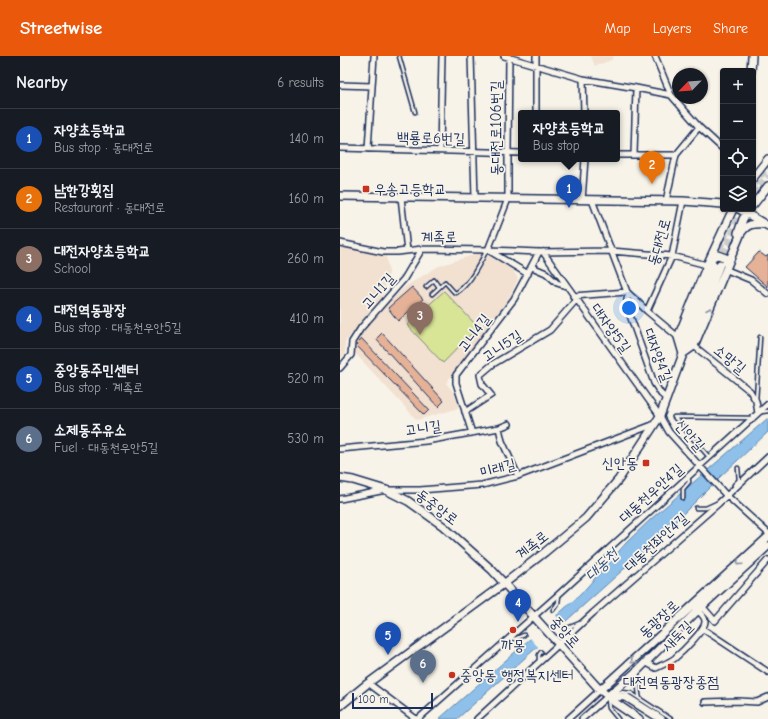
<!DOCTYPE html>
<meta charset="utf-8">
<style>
:root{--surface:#171b24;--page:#20242c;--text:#f1f3f6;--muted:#9ea1a6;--line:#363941;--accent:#ea580c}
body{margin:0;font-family:"Comic Neue","Poor Story",sans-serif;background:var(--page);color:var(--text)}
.controls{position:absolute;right:12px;top:12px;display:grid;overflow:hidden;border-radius:4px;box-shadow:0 1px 3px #0004}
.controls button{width:36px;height:36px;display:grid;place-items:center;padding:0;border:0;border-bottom:1px solid var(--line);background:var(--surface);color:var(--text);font:20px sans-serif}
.compass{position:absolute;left:332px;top:12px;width:36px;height:36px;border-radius:50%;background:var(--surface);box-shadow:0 1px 3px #0004;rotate:245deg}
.scale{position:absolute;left:12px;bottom:10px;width:81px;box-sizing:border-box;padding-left:4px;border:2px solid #1b2f5e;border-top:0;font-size:11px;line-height:14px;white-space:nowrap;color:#1b2f5e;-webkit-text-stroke:3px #f7f3e8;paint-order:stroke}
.you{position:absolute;left:289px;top:252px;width:14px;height:14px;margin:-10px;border:3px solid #fff;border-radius:50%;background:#1a73e8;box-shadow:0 0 0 6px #1a73e833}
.badge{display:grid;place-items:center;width:26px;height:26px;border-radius:50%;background:var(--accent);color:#fff;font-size:13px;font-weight:700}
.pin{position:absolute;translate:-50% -33px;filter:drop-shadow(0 1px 2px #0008)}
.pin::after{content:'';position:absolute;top:21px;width:14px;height:12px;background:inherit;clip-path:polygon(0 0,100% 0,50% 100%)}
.popup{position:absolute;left:178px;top:54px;width:102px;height:52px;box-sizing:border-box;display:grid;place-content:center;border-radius:4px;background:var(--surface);filter:drop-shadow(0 1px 3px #0005);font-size:13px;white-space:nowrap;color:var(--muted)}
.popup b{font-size:15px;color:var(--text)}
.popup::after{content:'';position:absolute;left:50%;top:100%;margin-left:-8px;border:8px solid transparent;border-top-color:var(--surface)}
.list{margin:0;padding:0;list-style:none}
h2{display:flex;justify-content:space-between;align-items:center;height:52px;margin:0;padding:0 16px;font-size:17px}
h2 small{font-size:13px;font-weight:400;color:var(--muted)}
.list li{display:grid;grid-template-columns:26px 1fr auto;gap:12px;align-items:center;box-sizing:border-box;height:60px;padding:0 16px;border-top:1px solid var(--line)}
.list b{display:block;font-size:15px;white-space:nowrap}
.list p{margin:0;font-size:13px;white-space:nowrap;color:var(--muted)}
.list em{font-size:13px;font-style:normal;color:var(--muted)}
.icon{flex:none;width:22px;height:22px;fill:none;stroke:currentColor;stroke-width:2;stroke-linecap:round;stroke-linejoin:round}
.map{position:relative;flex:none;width:428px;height:663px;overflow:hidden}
header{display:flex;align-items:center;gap:24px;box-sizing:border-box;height:56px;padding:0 20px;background:var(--accent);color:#fff}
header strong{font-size:19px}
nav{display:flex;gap:22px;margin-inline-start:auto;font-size:14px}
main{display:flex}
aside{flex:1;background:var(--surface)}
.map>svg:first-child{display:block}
</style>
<header>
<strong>Streetwise</strong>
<nav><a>Map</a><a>Layers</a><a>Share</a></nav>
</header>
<main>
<aside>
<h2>Nearby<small>6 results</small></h2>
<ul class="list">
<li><span class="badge" style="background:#1a4fb4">1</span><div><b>자양초등학교</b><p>Bus stop · 동대전로</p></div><em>140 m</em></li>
<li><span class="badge" style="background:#e8710a">2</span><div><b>남한강횟집</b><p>Restaurant · 동대전로</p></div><em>160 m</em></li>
<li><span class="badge" style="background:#8d6e63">3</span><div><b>대전자양초등학교</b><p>School</p></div><em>260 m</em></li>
<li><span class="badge" style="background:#1a4fb4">4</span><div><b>대전역동광장</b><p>Bus stop · 대동천우안5길</p></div><em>410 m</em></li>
<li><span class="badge" style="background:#1a4fb4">5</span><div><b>중앙동주민센터</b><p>Bus stop · 계족로</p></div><em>520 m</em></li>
<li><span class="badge" style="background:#5c6f8a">6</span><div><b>소제동주유소</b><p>Fuel · 대동천우안5길</p></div><em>530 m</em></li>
</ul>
</aside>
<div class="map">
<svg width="428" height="663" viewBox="0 0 428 663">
<rect width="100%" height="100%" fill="#f7f3e8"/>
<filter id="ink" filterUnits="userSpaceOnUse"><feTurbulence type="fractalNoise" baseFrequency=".025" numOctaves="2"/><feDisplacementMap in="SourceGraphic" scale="8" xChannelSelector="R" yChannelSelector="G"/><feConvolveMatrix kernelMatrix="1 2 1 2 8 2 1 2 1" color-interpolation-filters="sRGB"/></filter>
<g filter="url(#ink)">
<path fill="#f2e0d0" d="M251,0H274L271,4L255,10Z
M0,190L46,200L49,217L43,239L5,286V298L0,304Z
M139,197L151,201L173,214L178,223L170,240L106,327L114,337L119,352L77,364L14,296V286L34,259L66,230L99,210Z"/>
<path fill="#d8e597" stroke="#7a8a7a" d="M104,235L138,271L103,307L67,269Z"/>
<path fill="#8ec0ea" stroke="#6086b2" d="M428,362V376L381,420L324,477L117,663H99L240,539L287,486L311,463Z"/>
<path fill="#f7f3e8" d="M215,558L224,569L199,592L189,581Z"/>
<path fill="#e5b297" stroke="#1b2f5e" d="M419,196L426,201L428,199V231L405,211Z
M72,231L83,243L58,265L48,252Z
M42,277L104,345L98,351L36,283Z
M22,283L89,354L84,359L16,289Z"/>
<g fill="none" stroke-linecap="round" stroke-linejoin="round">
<path stroke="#cbcccc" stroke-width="7" stroke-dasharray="7 3.5" stroke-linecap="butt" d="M413,128L428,110
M413,138L428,119
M375,203L388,172
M380,208L402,153"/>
<g stroke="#1b2f5e" stroke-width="5.5">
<path id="lane" d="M59,0L75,56
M86,231L94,224L99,231
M92,238L105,226L114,236L116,237C131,227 138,210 147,194
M416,344L420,281
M421,356L428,355
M369,401L334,361L411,362
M394,429L399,424L398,412
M343,442V433L349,426L348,420
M356,452H366L377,447
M213,554L218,547L219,539
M228,572L240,567
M170,582L175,583L184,579
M199,607V599L201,596
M297,616C299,625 297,634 300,643
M274,638L280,636L291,637L331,663
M268,643L269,652L278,663"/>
</g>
<g stroke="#1b2f5e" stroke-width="8">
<path id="street" d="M131,0L135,142
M164,0L243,23L296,32L331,39
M315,0L331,39L359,71L383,93
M169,1L168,96V143L148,194L188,218
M243,23L244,57
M0,29L32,30
M196,57V0
M0,92L181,97
M28,93L34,0
M100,94L102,0
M277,99H336
M294,99L296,32
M61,141L67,195
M242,144L245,103
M252,144L287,236L307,255L338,281
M326,145L336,99L359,71
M0,187L43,196H58L82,193L148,194L199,196L271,195L332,200L367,209
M203,196L320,360L329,376L385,438L428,477
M192,211L206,217L217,227L226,230
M387,214L411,224L428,238
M289,238L287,243V251L314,327L321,338L327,343
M233,240L287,236
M307,255L332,200L343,145
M354,290L410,335L416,345L418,357
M0,312L11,299L12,286L21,272L64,223L82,193
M125,356L151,339L142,328L140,319L153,308L210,274L236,244
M159,372L162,385L178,420
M132,377L116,327V319L174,243L199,196
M0,393L86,385L159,372L169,368
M0,443L46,434H80L142,429L178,420L315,368
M362,550L375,565L428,504
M363,573L428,616
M305,606L316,612C322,609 330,606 335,602C342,596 366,573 365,565C365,560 359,556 355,553
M28,627L76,663
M365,646L399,645L417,646L428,641
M78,663L219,538L428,348
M137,663L253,557L379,447L428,401
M228,663L260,634
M242,663L268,640"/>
</g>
<g stroke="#1b2f5e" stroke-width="10">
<path id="secondary" d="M411,15L412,0
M413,122L428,103
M0,140L343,145L383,148
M413,149L428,130
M399,153L428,170
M398,177L403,163L410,153
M371,204L374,200L378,199L386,202L387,209
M344,292L345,281L373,208
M344,297L354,290L401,177C407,168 413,167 424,168
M343,298L338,281L367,209L393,153
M0,422L13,424L46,434L68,445L103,470L152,514L260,634L268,640L274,646L299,663
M260,634L428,481
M268,640L297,615L357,555L428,490
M268,640L286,641L321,663
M0,650L27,628L165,527L205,496L246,462L279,423L320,360L343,298L351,283L380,208"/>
</g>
<use href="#lane" stroke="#f7f3e8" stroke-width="2.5"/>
<use href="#street" stroke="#f7f3e8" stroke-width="5"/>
<use href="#secondary" stroke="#f7f3e8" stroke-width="7"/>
</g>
<defs><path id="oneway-chevron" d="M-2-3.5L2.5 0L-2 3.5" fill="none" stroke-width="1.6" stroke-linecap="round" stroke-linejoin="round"/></defs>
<g stroke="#8991a3">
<use href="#oneway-chevron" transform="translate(370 254) rotate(-67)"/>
<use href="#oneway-chevron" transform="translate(399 507) rotate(138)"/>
<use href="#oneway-chevron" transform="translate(293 605) rotate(138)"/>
</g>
</g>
<g fill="#c8321e" stroke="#f7f3e8" stroke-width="1.5">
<rect x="22" y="129" width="8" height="8" rx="2"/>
<rect x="302" y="403" width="8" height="8" rx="2"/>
<circle cx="173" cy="574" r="4"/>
<rect x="327" y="607" width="8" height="8" rx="2"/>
<circle cx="112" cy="619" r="4"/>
</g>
<g text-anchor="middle" stroke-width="3.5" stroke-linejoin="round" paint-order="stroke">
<g font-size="15" fill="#1b2f5e" stroke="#f7f3e8">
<text transform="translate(156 72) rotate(-90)" y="5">동대전로106번길</text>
<text transform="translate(91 82) rotate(1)" y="5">백룡로6번길</text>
<text transform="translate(99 181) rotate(-1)" y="5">계족로</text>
<text transform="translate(319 186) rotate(-74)" y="5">동대전로</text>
<text transform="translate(38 235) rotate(-49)" y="5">고니1길</text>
<text transform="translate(271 272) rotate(54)" y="5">대자양5길</text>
<text transform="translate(134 277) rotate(-53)" y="5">고니4길</text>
<text transform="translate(162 290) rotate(-34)" y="5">고니5길</text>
<text transform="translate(318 299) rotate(69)" y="5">대자양4길</text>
<text transform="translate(390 303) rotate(39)" y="5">소망길</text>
<text transform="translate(83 372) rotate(-8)" y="5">고니길</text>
<text transform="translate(350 379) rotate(49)" y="5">신안길</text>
<text transform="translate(158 412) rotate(-15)" y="5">미래길</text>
<text transform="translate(311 437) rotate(-42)" y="5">대동천우안4길</text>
<text transform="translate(97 451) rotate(37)" y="5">동중앙로</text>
<text transform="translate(316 486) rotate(-42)" y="5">대동천좌안4길</text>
<text transform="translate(192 489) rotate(-38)" y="5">계족로</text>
<text transform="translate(319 563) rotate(-43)" y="5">동광장로</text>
<text transform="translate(225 576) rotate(48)" y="5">중앙로</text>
<text transform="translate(337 580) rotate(-45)" y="5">새둑길</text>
</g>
<g font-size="15" fill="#1b2f5e" stroke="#f7f3e8" text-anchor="start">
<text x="34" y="138">우송고등학교</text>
<text x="298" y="412" text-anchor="end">신안동</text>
<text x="173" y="594" text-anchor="middle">까몽</text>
<text x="120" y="624">중앙동 행정복지센터</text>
<text x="331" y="631" text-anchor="middle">대전역동광장종점</text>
</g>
<g font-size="16" font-style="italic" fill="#385381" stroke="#f7f3e8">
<text transform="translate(261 508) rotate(-43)" y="6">대동천</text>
</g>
</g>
</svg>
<div class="controls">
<button>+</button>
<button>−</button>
<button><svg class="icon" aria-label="locate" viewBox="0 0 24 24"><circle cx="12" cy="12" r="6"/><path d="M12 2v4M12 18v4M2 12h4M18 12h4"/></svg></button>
<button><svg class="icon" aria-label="layers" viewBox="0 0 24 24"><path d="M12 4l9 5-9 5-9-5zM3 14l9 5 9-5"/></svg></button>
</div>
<svg class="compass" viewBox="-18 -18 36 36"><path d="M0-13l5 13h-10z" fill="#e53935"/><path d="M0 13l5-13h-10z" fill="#9ea1a6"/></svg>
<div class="scale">100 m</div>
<div class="you"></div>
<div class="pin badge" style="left:229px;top:152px;background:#1a4fb4">1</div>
<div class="popup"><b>자양초등학교</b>Bus stop</div>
<div class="pin badge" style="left:312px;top:128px;background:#e8710a">2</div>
<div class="pin badge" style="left:80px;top:279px;background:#8d6e63">3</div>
<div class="pin badge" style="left:178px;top:566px;background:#1a4fb4">4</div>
<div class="pin badge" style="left:48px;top:599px;background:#1a4fb4">5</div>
<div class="pin badge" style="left:83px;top:627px;background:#5c6f8a">6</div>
</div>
</main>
